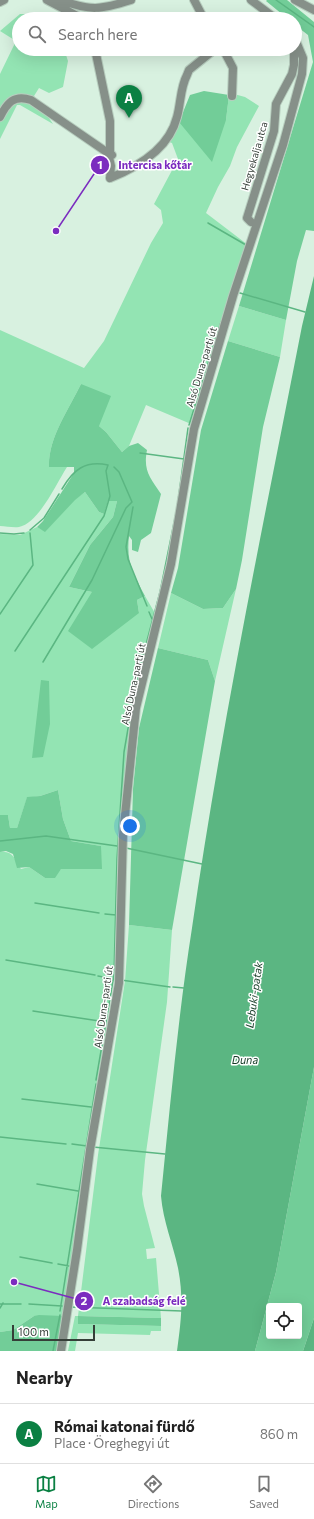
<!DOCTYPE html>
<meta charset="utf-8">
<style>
:root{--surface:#fff;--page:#f6f6f6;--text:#222;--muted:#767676;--line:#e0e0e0;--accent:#0b8043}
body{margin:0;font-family:Commissioner,sans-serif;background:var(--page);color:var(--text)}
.controls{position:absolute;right:12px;bottom:12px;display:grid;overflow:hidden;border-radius:4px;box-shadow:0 4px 16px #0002}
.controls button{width:36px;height:36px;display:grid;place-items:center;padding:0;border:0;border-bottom:1px solid var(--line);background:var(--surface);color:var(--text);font:20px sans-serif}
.scale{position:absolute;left:12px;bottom:10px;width:83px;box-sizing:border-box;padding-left:4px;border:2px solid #353f38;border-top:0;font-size:11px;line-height:14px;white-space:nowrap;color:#353f38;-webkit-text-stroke:3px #fff;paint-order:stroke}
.you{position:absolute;left:130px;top:826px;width:14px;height:14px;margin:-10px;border:3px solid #fff;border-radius:50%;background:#1a73e8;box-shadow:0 0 0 6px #1a73e833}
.badge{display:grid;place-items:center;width:26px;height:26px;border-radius:50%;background:var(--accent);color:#fff;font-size:13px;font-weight:700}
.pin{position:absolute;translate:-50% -33px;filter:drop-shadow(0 1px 2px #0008)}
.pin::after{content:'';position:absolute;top:21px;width:14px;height:12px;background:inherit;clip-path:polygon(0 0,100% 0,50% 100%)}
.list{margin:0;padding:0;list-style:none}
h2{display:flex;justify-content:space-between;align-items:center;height:52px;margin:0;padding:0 16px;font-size:17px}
h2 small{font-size:13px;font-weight:400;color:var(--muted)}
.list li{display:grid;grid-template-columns:26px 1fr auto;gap:12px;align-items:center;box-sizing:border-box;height:60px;padding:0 16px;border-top:1px solid var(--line)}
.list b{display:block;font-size:15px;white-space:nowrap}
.list p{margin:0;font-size:13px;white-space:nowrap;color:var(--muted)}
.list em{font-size:13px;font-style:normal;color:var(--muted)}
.icon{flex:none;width:22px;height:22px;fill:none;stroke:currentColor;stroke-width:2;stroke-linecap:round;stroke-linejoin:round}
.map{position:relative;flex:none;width:314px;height:1351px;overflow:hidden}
.search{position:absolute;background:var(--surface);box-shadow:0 4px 16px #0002;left:12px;right:12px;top:12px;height:44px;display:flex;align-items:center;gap:10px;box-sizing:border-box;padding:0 14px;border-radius:22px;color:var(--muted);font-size:15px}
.sheet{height:112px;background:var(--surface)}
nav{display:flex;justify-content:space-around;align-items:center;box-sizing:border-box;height:56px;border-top:1px solid var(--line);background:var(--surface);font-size:11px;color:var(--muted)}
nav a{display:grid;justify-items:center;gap:2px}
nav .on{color:var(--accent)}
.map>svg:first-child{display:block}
</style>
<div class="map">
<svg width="314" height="1351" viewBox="0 0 314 1351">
<rect width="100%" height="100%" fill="#d8f1e0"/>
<path fill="#93e4b3" d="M20,14H30L40,19H19V49H64L68,61L63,87L49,93L39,88L34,96L53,124L20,105H17L0,139V74L16,41L0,31Z
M234,94L245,97L259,106L237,147L230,166L218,187L206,213L248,245L191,424L146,405L129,446L122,452L106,432L99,426L81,384C69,409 48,438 49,467H67C56,484 39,523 19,527C13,528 6,526 0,526V330L84,368L104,341L151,243L163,223L161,210L154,204L178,159L172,143L169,142L179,122L226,120L229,95Z
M239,306L286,320L280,357L228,341Z
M85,492L99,512L104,514L108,500L117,501L113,517L90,545L69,587L92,592L139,613L137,600L145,596L156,615L137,684L125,779L119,904L113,982L63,1316H34L13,1330L0,1332V852C13,850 15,860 21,869L29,867L45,878L61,869H101V846L71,841L63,819L58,790L40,796L27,798L17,828H10L8,815H0V534L20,535L37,527L45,531L75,499Z
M236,589L215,681L208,660L158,648L171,593L203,609L223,608Z
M129,925L172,930L167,1002L145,1160L142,1194L144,1206L155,1248L146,1249L147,1259L156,1258L161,1318L79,1316L78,1324L161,1326V1331H151L150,1335L78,1333L75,1351H68L75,1316H78L98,1155L125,981Z"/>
<path fill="#72cd98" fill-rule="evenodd" d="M267,0H287L314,22V231L306,230L297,261L286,320L239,306L313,62L308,35L295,25V19H288L266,1Z
M204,91L229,95L226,120L212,162L179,122L190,95Z
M228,341L280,357L263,427L242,560L236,589L223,608L203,609L171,593L178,568L201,430Z
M81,384L111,396L99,426L106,432L122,452L129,446L138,443L147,450C143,471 150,477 161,494L151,533L141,540L138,552L132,550V540L129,536C126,562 133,573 145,596L137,600L139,613L92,649L68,631L92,592L69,587L90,545L113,517L117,501H108L104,514L99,512L85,492L75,500L45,532L37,527L43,521L74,473V467H49C48,438 69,409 81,384Z
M158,648L208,660L215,681L172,930L129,925L133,789L139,728Z
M41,680L49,681L50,724L43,757L32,758Z
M58,790L63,819L71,841L101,846L102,869H61L55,878H45L29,867L17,868L13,854L6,851L0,852V815H8L10,828H17L27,797L40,796Z
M314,1067V1318L303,1351H255L276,1272ZM269,1306H299V1336H269Z
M39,1315L63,1316L57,1351H0V1332L13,1330L34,1316Z
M78,1316L161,1318V1326L78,1324Z"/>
<path fill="#5bb682" d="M314,276V1067L276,1272L255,1351H177C181,1321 184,1299 178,1268C173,1244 163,1221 161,1196C170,1107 178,1017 192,928C221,726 263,526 302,326Z
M314,1318V1351H303Z"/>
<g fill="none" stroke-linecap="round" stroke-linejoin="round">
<path stroke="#5bb682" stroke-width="1.5" d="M276,0L314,27
M208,223L246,245
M240,293L305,312
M189,425L221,322
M140,453L184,459
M114,467L119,472L132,502
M133,507L126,547L128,559L147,606
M30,530L44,518L59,494
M0,533L14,534L24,533
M149,612L152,619
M0,614L33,565L30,533
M15,651L104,516L110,496L106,471L108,465C85,460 73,470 62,489
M43,662L92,580L126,508L132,502
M0,841L46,836L117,846
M126,848L202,864
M35,903L99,913
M105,914L116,915
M6,960L95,975
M98,976L114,979
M121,980L170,987
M173,987L184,988
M33,1011L106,1022
M96,1080L114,975L117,859L124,752L136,682L160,592L177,508L188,428
M22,1099L91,1107
M0,1137L66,1144
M72,1144L87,1146
M93,1147L165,1154
M37,1184L78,1191
M20,1257L52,1263
M58,1264L69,1266
M0,1304H21
M29,1304L62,1306
M70,1307L182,1311
M0,1308L3,1303
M60,1311L96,1084
M53,1351L60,1315"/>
<g stroke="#b7cdbe" stroke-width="10">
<path id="minor" d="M47,0L83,19
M60,0C91,11 100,10 131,0
M194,0L204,19
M251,0L276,19
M295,0L314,10
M0,2L4,0
M95,49L110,121V153L112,155L110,156
M223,49L233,68L232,96
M0,117C7,103 14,94 31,100L108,153L111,166L110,178
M110,178C138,167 169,149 177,117C181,103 180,88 187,75L189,70L215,49
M251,222L247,218L274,131L276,104L292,74L294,65V49
M61,1351L77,1250L90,1150L119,983L123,835L136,708L171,564L194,429L233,296L283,145L302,74L303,58L295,39"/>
</g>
<use href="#minor" stroke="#869089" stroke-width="8"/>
</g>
<g text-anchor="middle" stroke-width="3" stroke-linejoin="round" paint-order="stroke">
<g font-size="10" fill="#353f38" stroke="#fff">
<text transform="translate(254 156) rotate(-74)" y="4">Hegyekalja utca</text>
<text transform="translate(201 367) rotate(-73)" y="4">Alsó Duna-parti út</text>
<text transform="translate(133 684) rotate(-78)" y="4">Alsó Duna-parti út</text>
<text transform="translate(103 1007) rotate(-82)" y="4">Alsó Duna-parti út</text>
</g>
<g font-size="11" font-style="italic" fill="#153b26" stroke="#fff">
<text transform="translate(254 995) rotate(-82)" y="4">Lebuki-patak</text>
<text x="245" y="1064">Duna</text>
</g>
</g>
<path fill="none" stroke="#7b2cbf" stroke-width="1.5" d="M56 231L100 165M14 1282L84 1301"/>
<g fill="#7b2cbf" stroke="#fff" stroke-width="1.5">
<circle cx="56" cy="231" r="4"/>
<circle cx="14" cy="1282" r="4"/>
<circle cx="100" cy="165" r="10"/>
<circle cx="84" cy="1301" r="10"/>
</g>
<g font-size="12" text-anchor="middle" font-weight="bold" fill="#fff">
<text x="100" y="169">1</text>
<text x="84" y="1305">2</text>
</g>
<g font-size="11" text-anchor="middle" font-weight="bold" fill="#7b2cbf" stroke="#fff" stroke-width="3" stroke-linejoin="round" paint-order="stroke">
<text x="155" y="169">Intercisa kőtár</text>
<text x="144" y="1305">A szabadság felé</text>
</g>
</svg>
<div class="controls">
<button><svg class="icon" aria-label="locate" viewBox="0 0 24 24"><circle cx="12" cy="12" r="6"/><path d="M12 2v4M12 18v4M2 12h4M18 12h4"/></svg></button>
</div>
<div class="scale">100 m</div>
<div class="you"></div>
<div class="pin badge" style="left:129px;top:118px">A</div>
<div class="search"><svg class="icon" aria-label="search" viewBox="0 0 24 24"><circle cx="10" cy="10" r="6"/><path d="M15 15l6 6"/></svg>Search here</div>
</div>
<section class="sheet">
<h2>Nearby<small></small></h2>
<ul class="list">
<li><span class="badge">A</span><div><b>Római katonai fürdő</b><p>Place · Öreghegyi út</p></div><em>860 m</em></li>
</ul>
</section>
<nav>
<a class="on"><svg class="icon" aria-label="map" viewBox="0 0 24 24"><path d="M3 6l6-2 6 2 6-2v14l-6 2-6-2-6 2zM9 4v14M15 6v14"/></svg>Map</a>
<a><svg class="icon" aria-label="directions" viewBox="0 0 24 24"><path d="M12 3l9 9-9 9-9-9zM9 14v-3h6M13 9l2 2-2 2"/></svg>Directions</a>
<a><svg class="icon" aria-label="saved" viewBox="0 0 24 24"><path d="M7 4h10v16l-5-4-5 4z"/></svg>Saved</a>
</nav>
